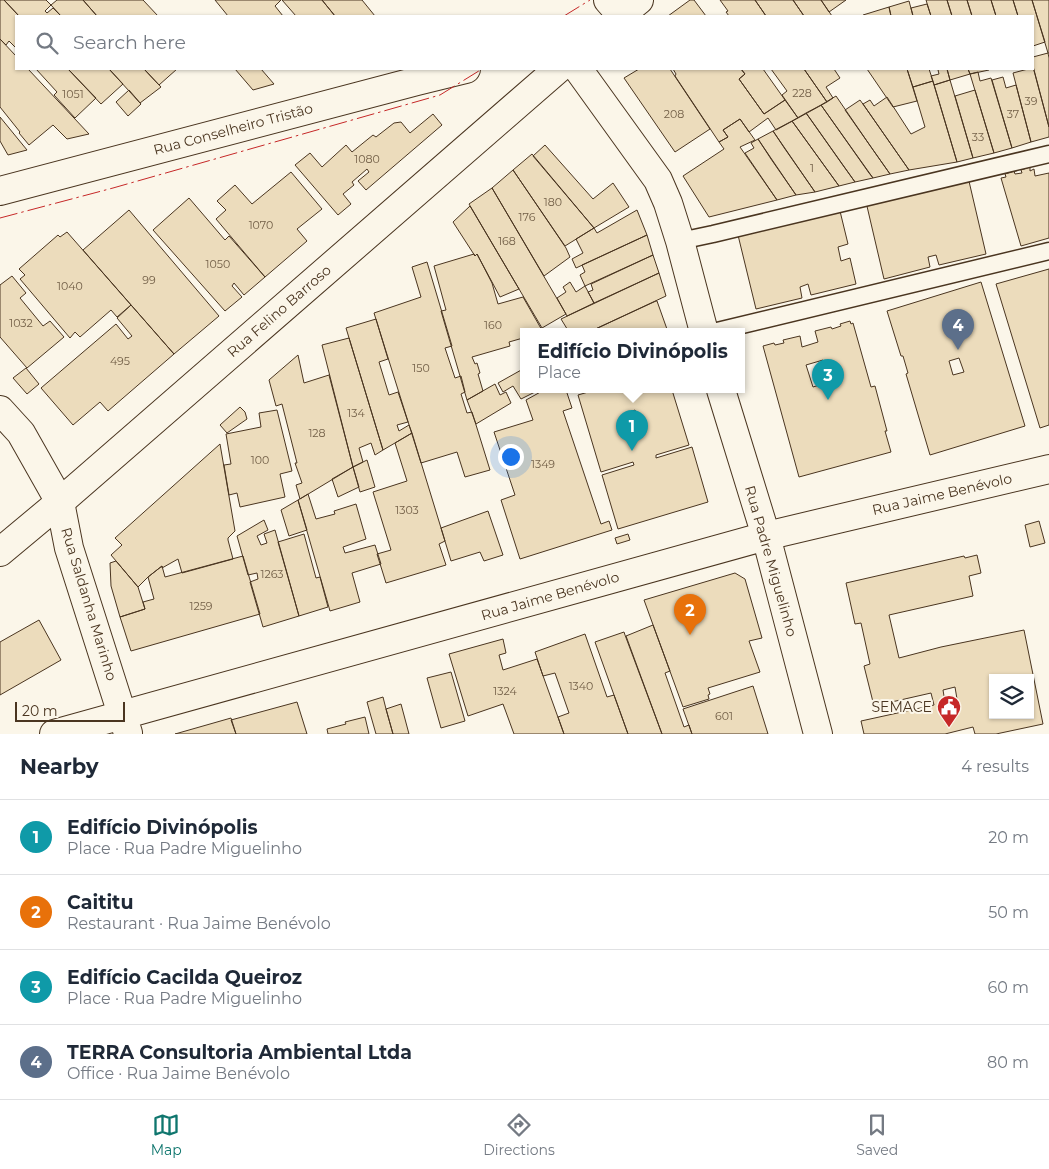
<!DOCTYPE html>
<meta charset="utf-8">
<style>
:root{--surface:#fff;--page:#f2f2f3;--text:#1f2937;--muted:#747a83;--line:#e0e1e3;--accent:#0f766e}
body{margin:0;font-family:Montserrat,sans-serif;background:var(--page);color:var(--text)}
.controls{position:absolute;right:15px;bottom:15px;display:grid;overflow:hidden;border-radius:0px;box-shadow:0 1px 4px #0004}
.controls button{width:45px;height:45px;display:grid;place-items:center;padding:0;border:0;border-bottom:1px solid var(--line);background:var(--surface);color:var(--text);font:25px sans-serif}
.scale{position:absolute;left:15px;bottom:12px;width:110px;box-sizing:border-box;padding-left:5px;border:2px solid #4a3520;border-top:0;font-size:14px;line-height:18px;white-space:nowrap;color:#4a3520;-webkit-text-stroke:4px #fbf6e9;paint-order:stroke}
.you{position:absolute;left:510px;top:456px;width:18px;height:18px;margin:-12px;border:4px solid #fff;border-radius:50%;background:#1a73e8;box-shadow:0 0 0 8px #1a73e833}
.badge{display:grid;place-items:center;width:32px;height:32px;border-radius:50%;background:var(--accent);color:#fff;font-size:16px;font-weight:700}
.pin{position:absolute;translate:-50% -41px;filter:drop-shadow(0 1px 2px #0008)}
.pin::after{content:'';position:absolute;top:26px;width:18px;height:15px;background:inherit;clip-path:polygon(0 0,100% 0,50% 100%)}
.popup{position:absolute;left:520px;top:328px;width:225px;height:65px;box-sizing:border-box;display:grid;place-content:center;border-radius:0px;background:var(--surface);filter:drop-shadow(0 1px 4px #0005);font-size:16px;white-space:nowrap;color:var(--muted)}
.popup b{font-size:19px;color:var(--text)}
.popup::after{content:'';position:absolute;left:50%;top:100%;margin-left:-10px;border:10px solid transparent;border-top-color:var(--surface)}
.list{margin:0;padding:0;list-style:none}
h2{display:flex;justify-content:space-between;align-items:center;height:65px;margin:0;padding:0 20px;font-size:21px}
h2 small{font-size:16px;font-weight:400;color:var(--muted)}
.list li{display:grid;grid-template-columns:32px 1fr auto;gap:15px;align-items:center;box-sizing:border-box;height:75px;padding:0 20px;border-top:1px solid var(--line)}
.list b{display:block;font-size:19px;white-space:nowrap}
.list p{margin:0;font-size:16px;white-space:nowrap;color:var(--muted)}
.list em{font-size:16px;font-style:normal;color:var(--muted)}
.icon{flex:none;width:28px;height:28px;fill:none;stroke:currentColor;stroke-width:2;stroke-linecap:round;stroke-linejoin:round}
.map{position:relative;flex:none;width:1049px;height:734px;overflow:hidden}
.search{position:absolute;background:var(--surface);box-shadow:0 1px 4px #0004;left:15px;right:15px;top:15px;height:55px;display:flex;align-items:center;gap:12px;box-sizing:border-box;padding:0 18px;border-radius:0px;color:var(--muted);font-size:19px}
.sheet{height:365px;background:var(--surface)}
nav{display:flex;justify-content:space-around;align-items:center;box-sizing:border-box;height:70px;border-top:1px solid var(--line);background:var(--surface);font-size:14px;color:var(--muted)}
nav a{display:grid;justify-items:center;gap:2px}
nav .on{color:var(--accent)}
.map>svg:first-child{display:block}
</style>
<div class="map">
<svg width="1049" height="734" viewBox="0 0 1049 734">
<rect width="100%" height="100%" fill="#fbf6e9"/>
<path fill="#ecdcbc" stroke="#4a3520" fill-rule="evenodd" d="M0,0H4L19,16H16V48L9,41L6,45L0,39Z
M4,0H46L51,5L45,11L47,13L53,8L61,16H19Z
M57,0H83L97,16H61L51,5Z
M83,0H143L158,16H97Z
M215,0H281L275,6L283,16H228Z
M282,0H322L335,16H296Z
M322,0H362L375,16H335Z
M690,0H694L706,16H668Z
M720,0H755L766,16H729L726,12L728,11Z
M755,0H793L804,16H766Z
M793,0H821L832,16H804Z
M821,0H846L829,12Z
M926,0H947L952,16H931Z
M947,0H967L972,16H952Z
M967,0H991L996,16H972Z
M991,0H1013L1018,16H996Z
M1013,0H1032L1045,42L1033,46V16H1018Z
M1032,0H1049V53H1048Z
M909,1L913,16H891L889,7Z
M927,4L931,16H913L911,8Z
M889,7L891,16H864L863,15Z
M0,39L16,56V69H28L89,134L67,139L53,125L29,145L19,133L20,132L0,107Z
M1048,53L1049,58V127L1033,66V57Z
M1033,67L1049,127V137L1031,142L1013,73L1028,69H1033Z
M36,69H68L96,98L75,118L54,95L57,92Z
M68,69H109L123,84L101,104Z
M109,69H144L161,87L140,103Z
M144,69H177L159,85Z
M235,69H261L274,84L253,90Z
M639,69H670L710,129L675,152L624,78Z
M673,69H741L745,74L739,79L764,114L785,100L798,118L776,130L768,118L749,132L740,119L723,130L728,137L719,142L675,76L676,74Z
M741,69H763L785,100L764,114L739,79L745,74Z
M771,69H804L827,102L798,118L782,95L787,91Z
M804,69H834L840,78L826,87L833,98L827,102Z
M867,69H907L917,101L893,107Z
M907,69H929L933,81L913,87Z
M941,69H947L950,80L934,85L931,76L939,74L938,70Z
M947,69H968L970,74L950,80Z
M968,69H988L989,70L970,74Z
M978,72L980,81L991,78L1012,148L994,153L970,74Z
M1003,77L1006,88L1016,85L1031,142L1012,148L992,80Z
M950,80L973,158L957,162L934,85Z
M933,81L957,162L909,170L863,104L870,100L874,106L887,97L911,134L925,127L913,87Z
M129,90L141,104L128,116L116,102Z
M975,90L994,153L973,158L955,96Z
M836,96L871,147L890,174L873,178L821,105Z
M860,100L865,107L909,170L890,174L845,110Z
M821,105L869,173L873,178L855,182L809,117L806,113Z
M806,113L842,164L855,182L839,186L792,121Z
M433,114L442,125L366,190L358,181L369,172L367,169L352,182L354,185L343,194L351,204L338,215L295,165L310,153L322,167L346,145L352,152L373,135L376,137L394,123L401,122L410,133Z
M0,117L27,150L8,155L0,141Z
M740,119L755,140L740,147L777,200L709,217L683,176L724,149L719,142L728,137L723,130Z
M792,121L800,132L839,186L815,192L773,131Z
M773,131L785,149L815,192L796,195L758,139Z
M758,139L771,159L796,195L777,200L745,153L754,148L751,143Z
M545,145L593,199L613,183L629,207L594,228L533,156Z
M532,154L594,228L565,246L513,170Z
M1030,167V171L1034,169L1035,176L1049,173V238L1021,246L1001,178L1006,177L1005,174L1014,171L1015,174L1022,173L1021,170Z
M513,170L566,248L570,257L544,276L492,188Z
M291,172L322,209L297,229L307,241L265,277L216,219L226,210L217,201L235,185L252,204Z
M968,177L986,254L939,265L936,255L928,257L930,267L884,279L866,202Z
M492,188L566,314L542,328L469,204Z
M189,198L225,240L229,236L265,277L244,295L234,283L232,286L242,297L225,311L153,230Z
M470,206L519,289L500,297L477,254L475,256L453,222Z
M839,207L848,244L838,247L841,261L850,258L856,284L811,295L808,284L800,287L802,298L756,309L737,231Z
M129,210L219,316L174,354L83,250Z
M637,210L647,235L576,268L572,259L583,253L576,239L594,228L597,233Z
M67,232L131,305L117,317L111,310L80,337L75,332L70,338L20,279L25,275L19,269L58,235L60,237Z
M647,235L653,255L585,286L580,275L585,272L582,265Z
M474,254L475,256L477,254L492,283L498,304L523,297L543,332H523V338L509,342L510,346L472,357L475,364L477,363L480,373L478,374L483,391L467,400L441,311L446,310L434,266Z
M653,255L659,273L594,303L588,292L593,290L591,284Z
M427,262L452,346L445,348L455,378L461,376L465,392L461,394L467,413L472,412L490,470L465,477L457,452L421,463L374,313L421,297L412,267Z
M1049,269V425L1040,428L996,284Z
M659,273L666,296L589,332H569L561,319Z
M12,276L26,293L20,298L43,326L50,321L64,337L27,368L0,337V285Z
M570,282L576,292L585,286L594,303L567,316L557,298L566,292L563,287Z
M981,282L1025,426L930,455L906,374L908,373L903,356H901L887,311ZM959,358L964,372L953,375L949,361Z
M656,301H657L668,332H589Z
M131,305L174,354L108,411L100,402L73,425L41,388L116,324L128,339L132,336L117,318Z
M376,319L388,359L379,362L389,395L398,392L408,422L397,425L399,431L409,425L412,433L383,450L346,328Z
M850,321L851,324L853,323L871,387L875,386L887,431H885L891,452L799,477L763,346L774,343L775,345L784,343L783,340L800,336L802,347L818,342L815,331L831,327L832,329L841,326L840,324ZM823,360L829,382L813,387L806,365Z
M349,338L383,450L375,455L371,443L359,448L363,462L353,467L322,345Z
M298,355L304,383L329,375L353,467L300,499L296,485L302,483L295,463H297L283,408L282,404L276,406L269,380Z
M26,368L39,384L27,394L13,378Z
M523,369V390H539L521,399L513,386L503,392L498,383Z
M495,384L500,395L506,392L511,403L476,424L467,400Z
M544,390H566L572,408L563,411L601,524L609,521L612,530L520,559L501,500L515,495L494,432L533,420L526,400Z
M595,390H672L689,445L656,455V458L692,447L708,502L618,529L602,475L634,465L633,462L601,472L578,395ZM635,410L638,420L631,423L627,413Z
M240,407L245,412L247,419L227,433L220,425Z
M277,410L292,471L280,474L285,497L240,507L237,493L229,495L224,465L231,464L226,434L261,427L259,413Z
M412,433L445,541L439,544L446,565L386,583L377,554L391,550L373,492L407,481L395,443Z
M220,444L235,531L228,538V540L233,559L182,573L178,559L162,568V566L148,577L138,587L111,555L122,545L115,538Z
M367,460L375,487L360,492L353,467Z
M353,467L359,487L338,497L332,479Z
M308,494L316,519L335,514L334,511L356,504L366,539L343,547L345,553L375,545L381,564L352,573L360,602L330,611L298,500Z
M298,500L307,530L289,536L281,510Z
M488,511L503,555L484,561L480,552L451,561L441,528Z
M264,520L268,530L257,536L261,545L267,543L264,534L275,530L299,616L263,627L250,582L258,579L257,573L248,575L237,536Z
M1039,521L1045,543L1030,547L1025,525Z
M304,534L316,578L320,577L328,607L299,616L278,542Z
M628,534L630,540L617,544L615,538Z
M977,555L981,573L969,576L973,596L889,615L899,658L941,647L1024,630L1043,724L996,734H975L973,727L945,734H864L861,721L934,705L931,693L874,706L864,666L870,664L861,623L855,624L846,583L964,556L965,558ZM993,678H1030V715H993ZM955,687L957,699L945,702L943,690Z
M243,556L260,614L131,651L120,617L145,609L143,602L154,599L148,577L162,566L165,577Z
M116,561L138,587L145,609L120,617L111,586L110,563Z
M735,573L745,579L762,638L749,641L760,672L708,688L710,694L708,695L709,699L683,707L644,600Z
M39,620L61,660L0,695V642Z
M653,625L670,671L665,673L684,727L689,725L692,734H662L626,636Z
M624,632L625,635L662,734H628L614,695L595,642Z
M585,634L607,697L614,695L628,734H564L558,717L569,713L555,673L543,676L535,652Z
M503,639L506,653L499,655L503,670L537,659L564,734H514L503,704L468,716L449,654Z
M451,672L465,721L441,728L427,678Z
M753,686L768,734H692L683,709Z
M383,697L386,709L393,734H376L370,713L367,702Z
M297,702L307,734H236L231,720Z
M401,704L409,734H393L386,709Z
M365,717L369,734H328L327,729L346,724L345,722Z
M231,718L236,734H175Z"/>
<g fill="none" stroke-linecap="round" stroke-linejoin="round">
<g stroke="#4a3520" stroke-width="19">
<path id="service" d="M680,241L713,234L1049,154
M713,332L1049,251"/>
</g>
<g stroke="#4a3520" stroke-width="30">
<path id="minor" d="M619,16L639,0
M0,191L417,81L466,69
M0,552L60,502L558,69"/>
</g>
<g stroke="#4a3520" stroke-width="30">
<path id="tertiary" d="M608,0L621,15
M578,69L658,180L668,203L680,241L704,332
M721,390L766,536L818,734
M0,410L21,433L60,502L69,548L128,733
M54,734L766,536L1049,469"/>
</g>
<use href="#service" stroke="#fbf6e9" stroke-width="16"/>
<use href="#minor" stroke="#fbf6e9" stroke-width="28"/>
<use href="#tertiary" stroke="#fbf6e9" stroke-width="28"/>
<path stroke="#c62828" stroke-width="1" stroke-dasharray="18 4 2.5 4" stroke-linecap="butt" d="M564,16L590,0
M0,218L113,188L440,95L482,69"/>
</g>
<defs>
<g id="civic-pin" transform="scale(1.25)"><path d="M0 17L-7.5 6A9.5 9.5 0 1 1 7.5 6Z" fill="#c62828" stroke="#fbf6e9"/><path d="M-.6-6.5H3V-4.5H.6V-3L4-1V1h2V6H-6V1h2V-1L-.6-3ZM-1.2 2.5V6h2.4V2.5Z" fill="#fff"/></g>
</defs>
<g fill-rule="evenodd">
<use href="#civic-pin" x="949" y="707"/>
</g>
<g text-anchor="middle" stroke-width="4" stroke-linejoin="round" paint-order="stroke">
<g font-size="11" fill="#725f47">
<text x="802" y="97">228</text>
<text x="73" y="98">1051</text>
<text x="1031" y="105">39</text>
<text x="674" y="118">208</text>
<text x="1013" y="118">37</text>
<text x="978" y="141">33</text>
<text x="367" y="163">1080</text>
<text x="812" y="172">1</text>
<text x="553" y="206">180</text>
<text x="527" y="221">176</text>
<text x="261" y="229">1070</text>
<text x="507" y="245">168</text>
<text x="218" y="268">1050</text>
<text x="149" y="284">99</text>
<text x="70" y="290">1040</text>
<text x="21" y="327">1032</text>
<text x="493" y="329">160</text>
<text x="120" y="365">495</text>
<text x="421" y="372">150</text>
<text x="356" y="417">134</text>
<text x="317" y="437">128</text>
<text x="260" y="464">100</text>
<text x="543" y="468">1349</text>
<text x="407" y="514">1303</text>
<text x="272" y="578">1263</text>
<text x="201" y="610">1259</text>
<text x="581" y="690">1340</text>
<text x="505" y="695">1324</text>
<text x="724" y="720">601</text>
</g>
<g font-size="14" fill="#4a3520" stroke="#fbf6e9">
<text transform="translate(233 129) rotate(-15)" y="5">Rua Conselheiro Tristão</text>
<text transform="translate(279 311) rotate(-41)" y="5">Rua Felino Barroso</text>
<text transform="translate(942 494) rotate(-13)" y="5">Rua Jaime Benévolo</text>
<text transform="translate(771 561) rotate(74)" y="5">Rua Padre Miguelinho</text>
<text transform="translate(550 596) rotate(-16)" y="5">Rua Jaime Benévolo</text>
<text transform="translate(89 604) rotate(73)" y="5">Rua Saldanha Marinho</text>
</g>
<g font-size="14" fill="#4a3520" stroke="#fbf6e9" text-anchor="end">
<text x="932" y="712">SEMACE</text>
</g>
</g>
</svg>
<div class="controls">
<button><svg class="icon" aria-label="layers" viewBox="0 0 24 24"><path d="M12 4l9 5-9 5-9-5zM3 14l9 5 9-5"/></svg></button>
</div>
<div class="scale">20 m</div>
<div class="you"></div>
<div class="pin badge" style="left:632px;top:451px;background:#0f9aa8">1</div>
<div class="popup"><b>Edifício Divinópolis</b>Place</div>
<div class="pin badge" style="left:690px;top:635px;background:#e8710a">2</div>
<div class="pin badge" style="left:828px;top:400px;background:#0f9aa8">3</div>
<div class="pin badge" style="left:958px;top:350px;background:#5c6f8a">4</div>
<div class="search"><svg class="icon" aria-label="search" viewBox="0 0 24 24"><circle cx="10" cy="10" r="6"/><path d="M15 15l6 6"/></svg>Search here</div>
</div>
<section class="sheet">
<h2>Nearby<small>4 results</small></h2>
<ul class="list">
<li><span class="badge" style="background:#0f9aa8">1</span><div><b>Edifício Divinópolis</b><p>Place · Rua Padre Miguelinho</p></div><em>20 m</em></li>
<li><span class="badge" style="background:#e8710a">2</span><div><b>Caititu</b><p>Restaurant · Rua Jaime Benévolo</p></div><em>50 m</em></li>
<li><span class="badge" style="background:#0f9aa8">3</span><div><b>Edifício Cacilda Queiroz</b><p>Place · Rua Padre Miguelinho</p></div><em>60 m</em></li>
<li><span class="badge" style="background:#5c6f8a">4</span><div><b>TERRA Consultoria Ambiental Ltda</b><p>Office · Rua Jaime Benévolo</p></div><em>80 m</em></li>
</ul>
</section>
<nav>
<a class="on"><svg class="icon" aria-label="map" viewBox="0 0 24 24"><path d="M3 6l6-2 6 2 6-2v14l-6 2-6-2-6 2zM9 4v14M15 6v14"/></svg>Map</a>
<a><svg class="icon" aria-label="directions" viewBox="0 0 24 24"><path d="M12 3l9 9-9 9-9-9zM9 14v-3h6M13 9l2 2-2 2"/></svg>Directions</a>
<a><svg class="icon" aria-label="saved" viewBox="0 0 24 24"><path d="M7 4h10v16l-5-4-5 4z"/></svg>Saved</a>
</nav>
